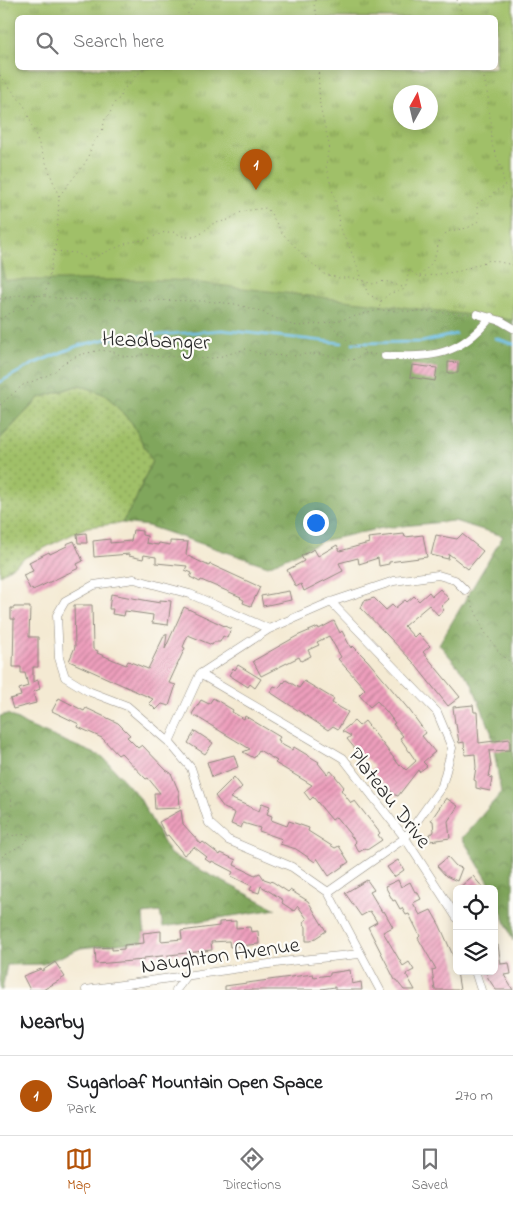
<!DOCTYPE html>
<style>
:root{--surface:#fff;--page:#f2f2f2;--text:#202124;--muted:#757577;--line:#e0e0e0;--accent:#b45309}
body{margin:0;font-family:"Indie Flower",sans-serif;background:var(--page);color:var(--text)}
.controls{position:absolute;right:15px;bottom:15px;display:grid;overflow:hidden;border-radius:8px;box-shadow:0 2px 12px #0003}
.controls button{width:45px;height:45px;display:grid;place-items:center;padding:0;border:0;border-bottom:1px solid var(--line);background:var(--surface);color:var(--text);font:25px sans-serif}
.compass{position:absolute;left:393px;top:85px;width:45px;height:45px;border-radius:50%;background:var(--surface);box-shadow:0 2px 12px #0003;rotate:8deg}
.you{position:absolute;left:315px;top:522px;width:18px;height:18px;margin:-12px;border:4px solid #fff;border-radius:50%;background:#1a73e8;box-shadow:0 0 0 8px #1a73e833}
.badge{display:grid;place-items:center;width:32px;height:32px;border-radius:50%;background:var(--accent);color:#fff;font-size:16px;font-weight:700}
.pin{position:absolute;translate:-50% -41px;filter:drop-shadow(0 1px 2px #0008)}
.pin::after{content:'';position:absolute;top:26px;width:18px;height:15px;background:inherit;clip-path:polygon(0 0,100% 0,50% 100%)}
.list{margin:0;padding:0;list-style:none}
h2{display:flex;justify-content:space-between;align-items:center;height:65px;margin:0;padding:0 20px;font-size:21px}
h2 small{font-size:16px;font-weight:400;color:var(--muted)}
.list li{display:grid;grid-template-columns:32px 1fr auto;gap:15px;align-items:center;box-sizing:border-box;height:80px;padding:0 20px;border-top:1px solid var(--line)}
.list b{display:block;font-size:19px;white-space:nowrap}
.list p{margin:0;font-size:16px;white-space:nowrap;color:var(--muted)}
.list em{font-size:16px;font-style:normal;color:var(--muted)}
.icon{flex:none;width:28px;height:28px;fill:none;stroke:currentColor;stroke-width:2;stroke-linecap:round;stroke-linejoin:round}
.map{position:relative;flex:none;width:513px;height:990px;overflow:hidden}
.search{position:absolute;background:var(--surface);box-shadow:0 2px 12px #0003;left:15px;right:15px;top:15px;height:55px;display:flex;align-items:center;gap:12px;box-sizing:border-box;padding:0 18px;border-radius:8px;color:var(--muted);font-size:19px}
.sheet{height:145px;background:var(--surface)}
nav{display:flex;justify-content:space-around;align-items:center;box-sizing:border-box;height:70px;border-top:1px solid var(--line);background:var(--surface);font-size:14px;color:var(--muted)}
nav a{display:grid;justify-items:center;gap:2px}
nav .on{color:var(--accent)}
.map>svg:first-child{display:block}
</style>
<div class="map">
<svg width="513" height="990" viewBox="0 0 513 990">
<defs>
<pattern id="grass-dots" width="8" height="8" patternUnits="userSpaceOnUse" patternTransform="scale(1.25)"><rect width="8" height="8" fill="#a0c068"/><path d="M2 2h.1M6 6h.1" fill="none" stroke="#839c56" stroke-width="1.8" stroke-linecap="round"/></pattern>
<pattern id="forest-crowns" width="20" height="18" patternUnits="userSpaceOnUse" patternTransform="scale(1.25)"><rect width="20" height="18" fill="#80a65c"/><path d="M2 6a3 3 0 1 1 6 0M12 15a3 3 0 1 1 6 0" fill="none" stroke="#69874c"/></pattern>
<pattern id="park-tufts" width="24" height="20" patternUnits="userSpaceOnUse" patternTransform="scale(1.25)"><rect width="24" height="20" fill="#a0c068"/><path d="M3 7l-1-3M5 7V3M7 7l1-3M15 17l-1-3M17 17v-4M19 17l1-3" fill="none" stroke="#839c56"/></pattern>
<pattern id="building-hatch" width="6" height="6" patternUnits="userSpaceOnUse" patternTransform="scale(1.25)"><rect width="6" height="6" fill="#ed9ebc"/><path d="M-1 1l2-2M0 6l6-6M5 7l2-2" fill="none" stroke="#c08199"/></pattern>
</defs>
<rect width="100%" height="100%" fill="#fdfcf7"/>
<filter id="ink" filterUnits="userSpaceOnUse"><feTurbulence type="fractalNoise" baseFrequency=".02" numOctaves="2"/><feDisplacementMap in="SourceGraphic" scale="10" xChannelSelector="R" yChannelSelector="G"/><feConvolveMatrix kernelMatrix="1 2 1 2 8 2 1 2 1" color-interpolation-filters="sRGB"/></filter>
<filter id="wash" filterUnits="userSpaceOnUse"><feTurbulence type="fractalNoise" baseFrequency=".0096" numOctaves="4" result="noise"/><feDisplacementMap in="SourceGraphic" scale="20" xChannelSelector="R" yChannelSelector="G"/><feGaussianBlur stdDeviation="1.12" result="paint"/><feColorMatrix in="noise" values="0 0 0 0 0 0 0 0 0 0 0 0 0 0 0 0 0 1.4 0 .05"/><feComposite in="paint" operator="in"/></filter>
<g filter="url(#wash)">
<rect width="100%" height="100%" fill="#f4ead3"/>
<path fill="url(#grass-dots)" stroke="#66764a" d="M80,385L106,395L132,423L152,461L135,501L122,523L87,527L26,557L0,575V439L39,398Z"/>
<path fill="url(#forest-crowns)" stroke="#566844" d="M0,69L400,92V122L513,195V941L494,893V889H493L462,838L501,793L491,731L471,682L439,644L503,536L454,521L382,528L323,541L268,566L148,526L122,523L135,501L152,461L132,423L106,395L80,385L39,398L0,439Z
M8,714L26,725L103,757L139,797L170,854L276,909L163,927L160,912L143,914L145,941L81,948L43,964L7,965L2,990H0V716Z"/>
<path fill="url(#park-tufts)" stroke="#66764a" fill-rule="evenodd" d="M0,0H513V320L175,280H5L0,258ZM18,18H496V68H18ZM400,92H430V122H400Z"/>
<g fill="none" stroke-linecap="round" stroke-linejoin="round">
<path stroke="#70c1eb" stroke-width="2.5" d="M495,338L513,344
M353,343L422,342L456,334
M0,382L35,363L77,346L106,339L222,330L342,343"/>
</g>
<g id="blocks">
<path fill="url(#building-hatch)" d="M448,362L458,363V373H448Z
M412,365L437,368L435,381L410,377Z
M133,530L142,531V535L147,536L146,543L158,545L159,543L170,545V541L188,542L186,555L209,566L210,564L260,587L251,606L243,603L244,600L240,598L241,597L201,580L200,582L190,577L192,573L185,570L187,566L156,563V557L144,555L143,559L129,556V554L94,557L93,541L110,539V543L131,541Z
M86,533L87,543H78L77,534Z
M404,534L405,537L423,535L427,557L389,562V564L379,566L378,558L359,564L358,558L339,563L343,571L304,591L301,584L296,587L287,570L304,561L301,556L314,549L318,556L337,545L340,551L369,543L368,538Z
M462,534L483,551L468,569L449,554L448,559L431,555L436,535L457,539Z
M74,541L83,561L77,564L79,568L33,590L32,588L30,589L23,575L33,571L29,562L49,552L50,554L67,546L66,544Z
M440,589L449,599L441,606L444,610L438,615L429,605L404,626L414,637L418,633L430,646L423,652L460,697L448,706L413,662L361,608L364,601L374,598L386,610L392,605L395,608L405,600L407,602L414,596L419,601L429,592L432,596Z
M289,591L291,600L263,606L261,596Z
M111,594L160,603V600L171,601L168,625L152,623L153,615L125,611L124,616L112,614L113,609H109Z
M74,605H92L93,649L98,651L97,653L126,665L128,661L148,669L165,634H167L165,649L184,607L231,629L227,638L223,636L220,642H214L212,645L188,635L183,647L185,648L169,683L176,685L169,706L162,704L156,710L149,703L153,699L69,661L75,647Z
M14,607H30L29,637H38V667H33V682L38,680L40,689L33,692L36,703L13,709L10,699L21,696L19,689L28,686L25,673H21V667H13L14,619H11V608H14Z
M334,621L340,633L342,631L351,648L353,646L368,661L410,711L426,733L422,736L435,752L423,762L427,766L419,772L418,770L398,796L395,795L381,781L371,770L374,767L363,755L361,756L347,739L351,736L342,731L354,721L359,726L365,721L400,766L401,765L406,770L416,761L400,738L403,736L393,724L395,723L386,711L377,701L370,707L359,695L365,689L338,659L341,657L329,636L317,642L319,645L308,650L311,656L301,661L299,657L261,676L253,661L297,636L318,627L319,629Z
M238,665L261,679L255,688L250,684L248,687L229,675L233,668L235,670Z
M286,680L299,688L304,681L334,699L332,703L348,712L338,729L333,726L328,730L270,692L274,686L279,688L283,682L284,683Z
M59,698L84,711L86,708L118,723L130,735L127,737L138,748L142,745L166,770L171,773L179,792L180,808L155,809L154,793H160L148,778L146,779L121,753L118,755L102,738L78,727L79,724L52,711Z
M213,698L233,710L232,712L244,719L245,716L280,737L278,740L280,741L279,743L292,750L294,747L319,762L318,763L327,774L331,771L344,787L341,790L351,803L355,801L380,833L378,835L382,840L367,850L366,848L359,852L354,844L356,842L336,817L332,820L313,797L310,800L304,792L312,785L275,763L277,761L259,750L254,758L243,752L250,749L192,714L201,700L209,704Z
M473,705L474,712H477L479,743L510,739V750L489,751L491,766L489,777L492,778L490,791L476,788V781L474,780L476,767L475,754L465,755L464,742L459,743L456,724H455L453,707Z
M195,731L213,743L205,754L188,743Z
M234,755L238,767L212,777L207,762Z
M234,777L242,787L230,798L259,811L262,803L270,806L267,814L272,816L271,820L287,826L289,821L309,828L308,831L335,848L339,846L349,862L329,876L317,858L315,862L296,849L280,844L282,839L259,831L260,828L243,823L241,828L231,824L235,813L224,808L215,796Z
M446,798L458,806L448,821L450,838L430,841L429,834L433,833L434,831L433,821L431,820Z
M181,810L183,824L201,844L203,842L220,855L221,853L236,860L234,865L255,875L260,873L264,879L273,882L288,892L290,890L308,901L326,931L311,941H306V927L303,922L307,919L298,906L294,911L282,903L283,900L261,886L259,893L250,890L252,886L231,876L233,872L212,861L211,863L205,859L207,857L194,847L184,855L168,835L166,836L159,822Z
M448,857L456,866L462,868L457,881L446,876L437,866Z
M398,860L404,870L394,877L387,867Z
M473,876L484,889H458L468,880Z
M367,880L374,890L370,892L382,912L384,911L393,927L383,932L403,966L409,962L414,970L406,974L415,990H404L396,980H395L368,927L377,922L370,911L361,916L345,893Z
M398,880L401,887L410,882L415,892L417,891L421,899L413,903L420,915L431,910L440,926L455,960L460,990H435L432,970L436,969L418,938L420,936L409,914L406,915L402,908L400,909L395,900L393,901L385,886Z
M236,921V928L250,927L251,932L258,931L259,944L230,947L229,941L211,942L212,950L144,958V960L96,964L95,948L112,947V950L124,949V945L144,943L143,933L161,931V941L182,939L181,931L219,926V922Z
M498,945L501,964L509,963L511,974L504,975L513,990H496L488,978L486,971H494V946Z
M55,962L65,977L43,990H30L23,976L41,969L42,971Z
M350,970L352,984L361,982L362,990H335V987L321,989L322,990H225V986L313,974L314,977L330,975V973Z"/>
</g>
</g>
<g filter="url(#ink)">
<use href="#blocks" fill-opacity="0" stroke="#908a7f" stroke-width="1"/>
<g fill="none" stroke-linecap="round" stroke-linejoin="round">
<g stroke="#908a7f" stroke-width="9">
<path id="street" d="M477,314L501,321L513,328
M385,356C433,357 458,357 491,317
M269,629L190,594L134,579L94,585L65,601L57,615L59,658L65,677L88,691L127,706L169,742L191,768L209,823L228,840L292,867L328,892L380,990
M200,674L343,758L405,838L457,918
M169,742L200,674L269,629L331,602L394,581L438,575L455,580L465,590
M328,892L405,838L442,786L452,748L437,712L331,602
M475,971L481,990
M86,990L290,961L360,954
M176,990L186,977"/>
</g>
<path stroke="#908a7f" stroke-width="1" stroke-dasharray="1 4" stroke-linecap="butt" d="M315,0L314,7L318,18
M457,0L462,13L461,18
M185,18L197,0
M318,68L320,107L329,144L326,166L339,216L338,225L349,246L368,294L381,301L379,309
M0,75L25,107L59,197L57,238L45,295
M59,196L86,162L93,143L102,132L105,119L109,115L115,102L121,97L122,90L132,82L135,76L146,68
M55,251L76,253L88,259H93L99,255L130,242L145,240L165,232H173L185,237H195L202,233L212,224L228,220L243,211L266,208L270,212L282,233L308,260L324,274L339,278H353L373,284L385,281L405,288
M420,277L460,271L490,260L513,265
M0,299L21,295H38L62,299L205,301L235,304L260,311L288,324L298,326L329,323L379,310L470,314
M381,301L390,293L403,290L406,286L409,270L419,277C423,272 428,268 432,262C438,254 436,241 445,234C454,226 467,234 480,219C477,207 472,201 489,199L495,191L505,187L501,168L492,145L491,121L487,107L489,102L484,78L480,68
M0,319C5,316 10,313 15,311C29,306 29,308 38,295
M364,353L377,355
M0,405L23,385L44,377L54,372L62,364L79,355L100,350L114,352L122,356L136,357L141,354L161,357L180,356L197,359L215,358L246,349L264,355L293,356L306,354H320L348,360L356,359L364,353L363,350L348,341L330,324
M469,597L484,631L501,655L513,664
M0,784L11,796C12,801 12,813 11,817C9,824 6,827 8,834C15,838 22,832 29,836C25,848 8,849 0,859"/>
<use href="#street" stroke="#fff" stroke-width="8"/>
</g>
</g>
<g text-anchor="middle" stroke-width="4.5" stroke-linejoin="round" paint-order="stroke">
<g font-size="22" fill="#2b2b2b" stroke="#fdfcf7">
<text transform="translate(156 339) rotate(2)" y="8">Headbanger</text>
<text transform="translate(391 797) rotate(52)" y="8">Plateau Drive</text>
<text transform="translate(220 954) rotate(-8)" y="8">Naughton Avenue</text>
</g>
</g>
</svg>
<div class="controls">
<button><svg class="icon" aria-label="locate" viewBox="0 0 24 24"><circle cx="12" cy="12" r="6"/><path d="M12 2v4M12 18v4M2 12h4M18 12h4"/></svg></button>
<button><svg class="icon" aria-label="layers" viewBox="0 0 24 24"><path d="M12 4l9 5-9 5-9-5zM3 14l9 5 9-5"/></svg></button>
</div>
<svg class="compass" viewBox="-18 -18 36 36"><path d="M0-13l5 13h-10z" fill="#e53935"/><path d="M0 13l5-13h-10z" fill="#757577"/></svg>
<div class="you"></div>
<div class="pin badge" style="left:256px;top:190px">1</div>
<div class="search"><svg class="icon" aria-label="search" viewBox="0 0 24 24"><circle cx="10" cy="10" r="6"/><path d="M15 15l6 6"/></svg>Search here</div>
</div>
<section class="sheet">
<h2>Nearby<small></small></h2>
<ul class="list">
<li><span class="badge">1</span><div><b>Sugarloaf Mountain Open Space</b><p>Park</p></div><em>270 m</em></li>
</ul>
</section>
<nav>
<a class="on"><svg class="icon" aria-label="map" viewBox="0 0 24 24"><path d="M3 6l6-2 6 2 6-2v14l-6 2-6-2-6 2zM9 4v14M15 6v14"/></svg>Map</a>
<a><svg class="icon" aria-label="directions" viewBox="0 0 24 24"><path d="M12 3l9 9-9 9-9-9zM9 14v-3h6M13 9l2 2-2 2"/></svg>Directions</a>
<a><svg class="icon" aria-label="saved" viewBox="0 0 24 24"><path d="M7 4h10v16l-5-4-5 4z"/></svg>Saved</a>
</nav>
